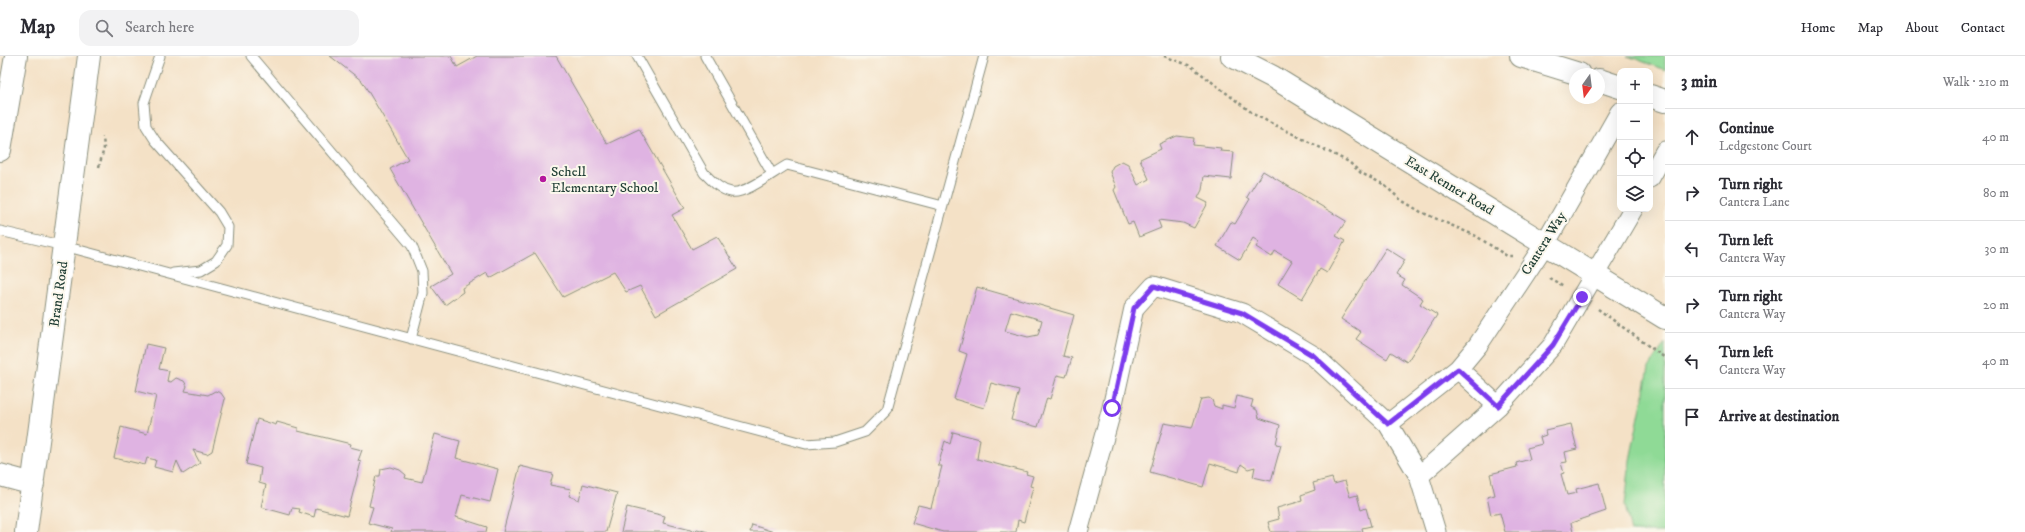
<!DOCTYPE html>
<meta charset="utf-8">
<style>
:root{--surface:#fff;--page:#f2f2f3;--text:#2b2b33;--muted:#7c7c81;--line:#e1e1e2}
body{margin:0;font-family:"IM FELL DW Pica",serif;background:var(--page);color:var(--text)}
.controls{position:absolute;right:12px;top:12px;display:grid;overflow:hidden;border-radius:8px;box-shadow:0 4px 16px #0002}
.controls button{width:36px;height:36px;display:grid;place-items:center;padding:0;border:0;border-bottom:1px solid var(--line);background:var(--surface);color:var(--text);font:20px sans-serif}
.compass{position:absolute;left:1569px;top:12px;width:36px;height:36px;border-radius:50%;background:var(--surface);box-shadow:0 4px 16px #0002;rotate:194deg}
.stop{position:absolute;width:12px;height:12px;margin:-9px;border:3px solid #7c3aed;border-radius:50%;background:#fff}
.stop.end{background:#7c3aed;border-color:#fff;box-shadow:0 1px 4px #0008}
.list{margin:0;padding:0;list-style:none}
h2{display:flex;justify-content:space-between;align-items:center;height:52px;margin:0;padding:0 16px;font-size:17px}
h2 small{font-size:13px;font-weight:400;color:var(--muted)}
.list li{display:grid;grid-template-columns:26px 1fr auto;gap:12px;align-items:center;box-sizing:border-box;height:56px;padding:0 16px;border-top:1px solid var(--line)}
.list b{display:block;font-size:15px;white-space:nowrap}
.list p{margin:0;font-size:13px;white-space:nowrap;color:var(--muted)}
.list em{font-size:13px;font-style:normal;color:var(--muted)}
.icon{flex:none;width:22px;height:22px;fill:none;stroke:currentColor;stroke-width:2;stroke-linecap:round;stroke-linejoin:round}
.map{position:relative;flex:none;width:1665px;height:476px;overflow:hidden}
header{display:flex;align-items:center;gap:24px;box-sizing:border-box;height:56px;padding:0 20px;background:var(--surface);border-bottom:1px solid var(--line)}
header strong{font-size:19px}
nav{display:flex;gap:22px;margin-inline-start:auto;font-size:14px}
.search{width:280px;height:36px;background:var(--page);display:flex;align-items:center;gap:10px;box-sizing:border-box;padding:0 14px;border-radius:12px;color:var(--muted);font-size:15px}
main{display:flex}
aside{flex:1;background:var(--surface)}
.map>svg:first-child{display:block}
</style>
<header>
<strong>Map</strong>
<div class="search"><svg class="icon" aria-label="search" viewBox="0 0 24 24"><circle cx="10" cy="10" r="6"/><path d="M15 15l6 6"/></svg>Search here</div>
<nav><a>Home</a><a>Map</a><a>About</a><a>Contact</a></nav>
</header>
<main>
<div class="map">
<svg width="1665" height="476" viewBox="0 0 1665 476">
<rect width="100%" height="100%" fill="#fbf7ec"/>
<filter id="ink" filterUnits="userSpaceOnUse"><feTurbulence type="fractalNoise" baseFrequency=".025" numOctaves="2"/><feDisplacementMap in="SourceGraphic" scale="8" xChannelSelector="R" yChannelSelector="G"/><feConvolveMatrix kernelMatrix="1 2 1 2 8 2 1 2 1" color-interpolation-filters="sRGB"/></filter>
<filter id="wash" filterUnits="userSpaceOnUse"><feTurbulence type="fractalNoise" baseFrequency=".012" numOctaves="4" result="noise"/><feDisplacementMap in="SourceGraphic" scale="16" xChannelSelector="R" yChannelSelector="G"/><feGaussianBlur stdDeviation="0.9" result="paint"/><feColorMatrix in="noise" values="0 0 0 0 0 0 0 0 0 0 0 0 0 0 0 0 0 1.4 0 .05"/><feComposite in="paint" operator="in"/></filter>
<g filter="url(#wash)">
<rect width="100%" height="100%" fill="#f4e1c6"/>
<path fill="#8fda96" stroke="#578c65" d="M1628,0H1665V14Z
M1665,287V476H1631L1625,449L1630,404L1649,312Z"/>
<g id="blocks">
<path fill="#dfb3e2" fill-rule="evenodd" d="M330,0H451L457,11L477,0H556L607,88L639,73L685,152L672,159L692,193L717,180L737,213L656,259L640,230L626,236L613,216L563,241L535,197L490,222L487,217L462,232L463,236L445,249L431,230L451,218L390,113L408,103L362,25Z
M1177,80L1194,82L1193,89L1221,92L1220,95L1234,96L1231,123L1204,120L1202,134L1198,142L1208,147L1194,172L1183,167L1158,164L1161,172L1139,181L1133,166L1128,168L1114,134L1116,131L1110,116L1113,110L1122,105L1128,108L1138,129L1149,123L1140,103L1161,93L1159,88Z
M1263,115L1346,165L1336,180L1345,185L1327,217L1320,213L1302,243L1278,228L1292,205L1275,195L1272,201L1256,191L1259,186L1253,182L1240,204L1217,190L1231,166L1235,168L1250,143L1247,141Z
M1386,192L1405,204L1396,219L1405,224L1402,229L1423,243L1420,248L1437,259L1407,306L1391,296L1387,303L1356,283L1361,276L1341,263Z
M977,231L1074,259L1063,300L1072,302L1066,321L1057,319L1050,343L1047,342L1038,371L1011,364L1019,334L991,327L984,352L954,343L967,298L959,295ZM1011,255L1042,264L1038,279L1028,281L1005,275Z
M146,288L164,292L159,313L169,315L167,325L171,326L176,322L184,325L187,330L185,335L208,339L215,335L221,337L225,343L212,395L207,398L193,394L200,407L183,418L177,405L173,416L154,411L156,404L147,402L145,409L114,402L121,371L147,378L156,340L136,335Z
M1237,340L1253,344L1251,351L1257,354L1259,362L1280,369L1276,388L1281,389L1271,425L1253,421L1255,411L1248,413L1241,408L1239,416L1210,407L1203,431L1150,416L1164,367L1192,372L1201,343L1209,342L1212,344L1214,350L1222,353V349L1234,352Z
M257,363L276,369L277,366L298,372V375L351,388L350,391L362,394L358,405L361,406L347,460L316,452L314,461L299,456L300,453L292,452L290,459L261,451L266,429L259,427L261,412L246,408Z
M1571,368L1577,393L1565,396L1567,406L1561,407L1564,417L1561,418L1567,439L1577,437L1576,433L1599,427L1606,455L1571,467L1573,476H1505L1500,457L1491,459L1487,441L1495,439L1490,418L1517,411L1516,407L1530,403L1527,392L1542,388L1540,381L1546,379L1545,374Z
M953,376L980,383L977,403L1027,416L1026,418L1033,420L1030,430L1033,431L1024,466L1018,464L1016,476H943L912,467L918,449L931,452L942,410H938L945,385L950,388Z
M435,378L460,385L456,402L498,413L490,446L462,439L456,461L487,471L486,476H391L392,473L368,467L373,451L369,450L376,420H380L381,413L391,411L400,414L406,419L405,422L422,426Z
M520,410L553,418L550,429L571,433L569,440L579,444L583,428L617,437L606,476H503Z
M1332,422L1334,428L1345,425L1350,441L1357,439L1361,454L1366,452L1371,470L1362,472L1363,476H1271L1268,466L1279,463L1277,452L1302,445L1301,439L1315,434L1313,427Z
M627,451L665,460L663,467L695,475L697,473L708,476H621Z
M752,469L774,476H750Z"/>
</g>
</g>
<g filter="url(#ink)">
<use href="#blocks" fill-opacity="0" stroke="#8a8f7d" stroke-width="1"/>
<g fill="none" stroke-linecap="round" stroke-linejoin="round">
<g stroke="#8a8f7d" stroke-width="11">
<path id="lane" d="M160,0L144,47L146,70L155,84L219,156L228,171L227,189L216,205L201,214L173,217
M251,0L412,190L422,215L423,237L411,283
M637,0L704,117C712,125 720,134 731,136C745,139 774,116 787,109L943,150
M705,0L772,118
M0,175L64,190L806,388L835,386L865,376L887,354L984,0"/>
</g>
<g stroke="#8a8f7d" stroke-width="21">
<path id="street" d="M1650,122L1665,95
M1458,313L1498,350
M1388,368L1458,313L1478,289L1545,188L1620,56
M1419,420L1498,350L1553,289L1633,153
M1078,476L1112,352L1134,252L1154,230L1242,257L1314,300L1388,368L1419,420L1436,476"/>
</g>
<g stroke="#8a8f7d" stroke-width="24">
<path id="secondary" d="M1232,0L1273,21L1665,262
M1521,0L1579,18
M1599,24L1620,31
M1650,40L1665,45
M0,94L16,0
M0,419L33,428
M26,476L89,0"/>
</g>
<path stroke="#8a8f7d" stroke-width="2.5" stroke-dasharray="3 3" stroke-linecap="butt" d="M1164,0L1191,10L1255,59L1349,106L1361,117L1383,128L1401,144L1421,156L1476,180L1507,200H1512
M99,111L104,92L103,81
M1549,222L1564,230
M1598,253L1665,302"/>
<use href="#lane" stroke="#fff" stroke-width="9"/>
<use href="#street" stroke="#fff" stroke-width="19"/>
<use href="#secondary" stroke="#fff" stroke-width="22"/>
</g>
</g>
<g fill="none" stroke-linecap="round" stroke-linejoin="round" filter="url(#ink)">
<path stroke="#7c3aed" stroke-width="5" d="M1112,352L1134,252L1154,230L1242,257L1314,300L1388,368L1458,313L1498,350L1553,289L1582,241"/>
</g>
<circle fill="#b5179e" stroke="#fbf7ec" stroke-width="1.5" cx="543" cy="123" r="4"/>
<g text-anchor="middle" stroke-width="4" stroke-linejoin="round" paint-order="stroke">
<g font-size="14" fill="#1f3d34" stroke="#fbf7ec" text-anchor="start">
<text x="551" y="120">Schell<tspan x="551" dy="16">Elementary School</tspan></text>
</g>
<g font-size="14" fill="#1f3d34" stroke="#fbf7ec">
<text transform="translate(1450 129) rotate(31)" y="5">East Renner Road</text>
<text transform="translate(1543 187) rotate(-58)" y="5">Cantera Way</text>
<text transform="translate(58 238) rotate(-82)" y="5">Brand Road</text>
</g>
</g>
</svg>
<div class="controls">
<button>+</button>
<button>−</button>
<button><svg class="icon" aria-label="locate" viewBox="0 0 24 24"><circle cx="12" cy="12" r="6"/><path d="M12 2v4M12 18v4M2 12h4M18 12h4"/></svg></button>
<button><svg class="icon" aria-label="layers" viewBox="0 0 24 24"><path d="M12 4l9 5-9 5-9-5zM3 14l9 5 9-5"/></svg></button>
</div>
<svg class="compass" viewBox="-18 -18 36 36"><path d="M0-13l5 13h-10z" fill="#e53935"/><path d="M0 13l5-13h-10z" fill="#7c7c81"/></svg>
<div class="stop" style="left:1112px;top:352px"></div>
<div class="stop end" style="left:1582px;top:241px"></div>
</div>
<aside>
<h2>3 min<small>Walk · 210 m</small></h2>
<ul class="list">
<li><svg class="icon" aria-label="ahead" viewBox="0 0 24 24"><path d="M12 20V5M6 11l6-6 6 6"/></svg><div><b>Continue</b><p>Ledgestone Court</p></div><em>40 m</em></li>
<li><svg class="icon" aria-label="right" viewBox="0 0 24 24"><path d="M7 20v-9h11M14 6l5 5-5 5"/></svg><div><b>Turn right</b><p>Cantera Lane</p></div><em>80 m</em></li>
<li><svg class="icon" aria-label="left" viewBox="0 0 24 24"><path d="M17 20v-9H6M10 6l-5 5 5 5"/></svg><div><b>Turn left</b><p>Cantera Way</p></div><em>30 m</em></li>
<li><svg class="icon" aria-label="right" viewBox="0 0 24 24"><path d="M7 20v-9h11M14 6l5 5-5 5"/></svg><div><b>Turn right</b><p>Cantera Way</p></div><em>20 m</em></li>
<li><svg class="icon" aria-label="left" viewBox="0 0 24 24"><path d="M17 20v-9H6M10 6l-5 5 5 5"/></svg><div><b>Turn left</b><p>Cantera Way</p></div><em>40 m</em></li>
<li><svg class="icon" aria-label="arrive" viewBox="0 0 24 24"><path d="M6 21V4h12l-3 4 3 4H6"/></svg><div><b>Arrive at destination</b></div></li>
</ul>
</aside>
</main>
